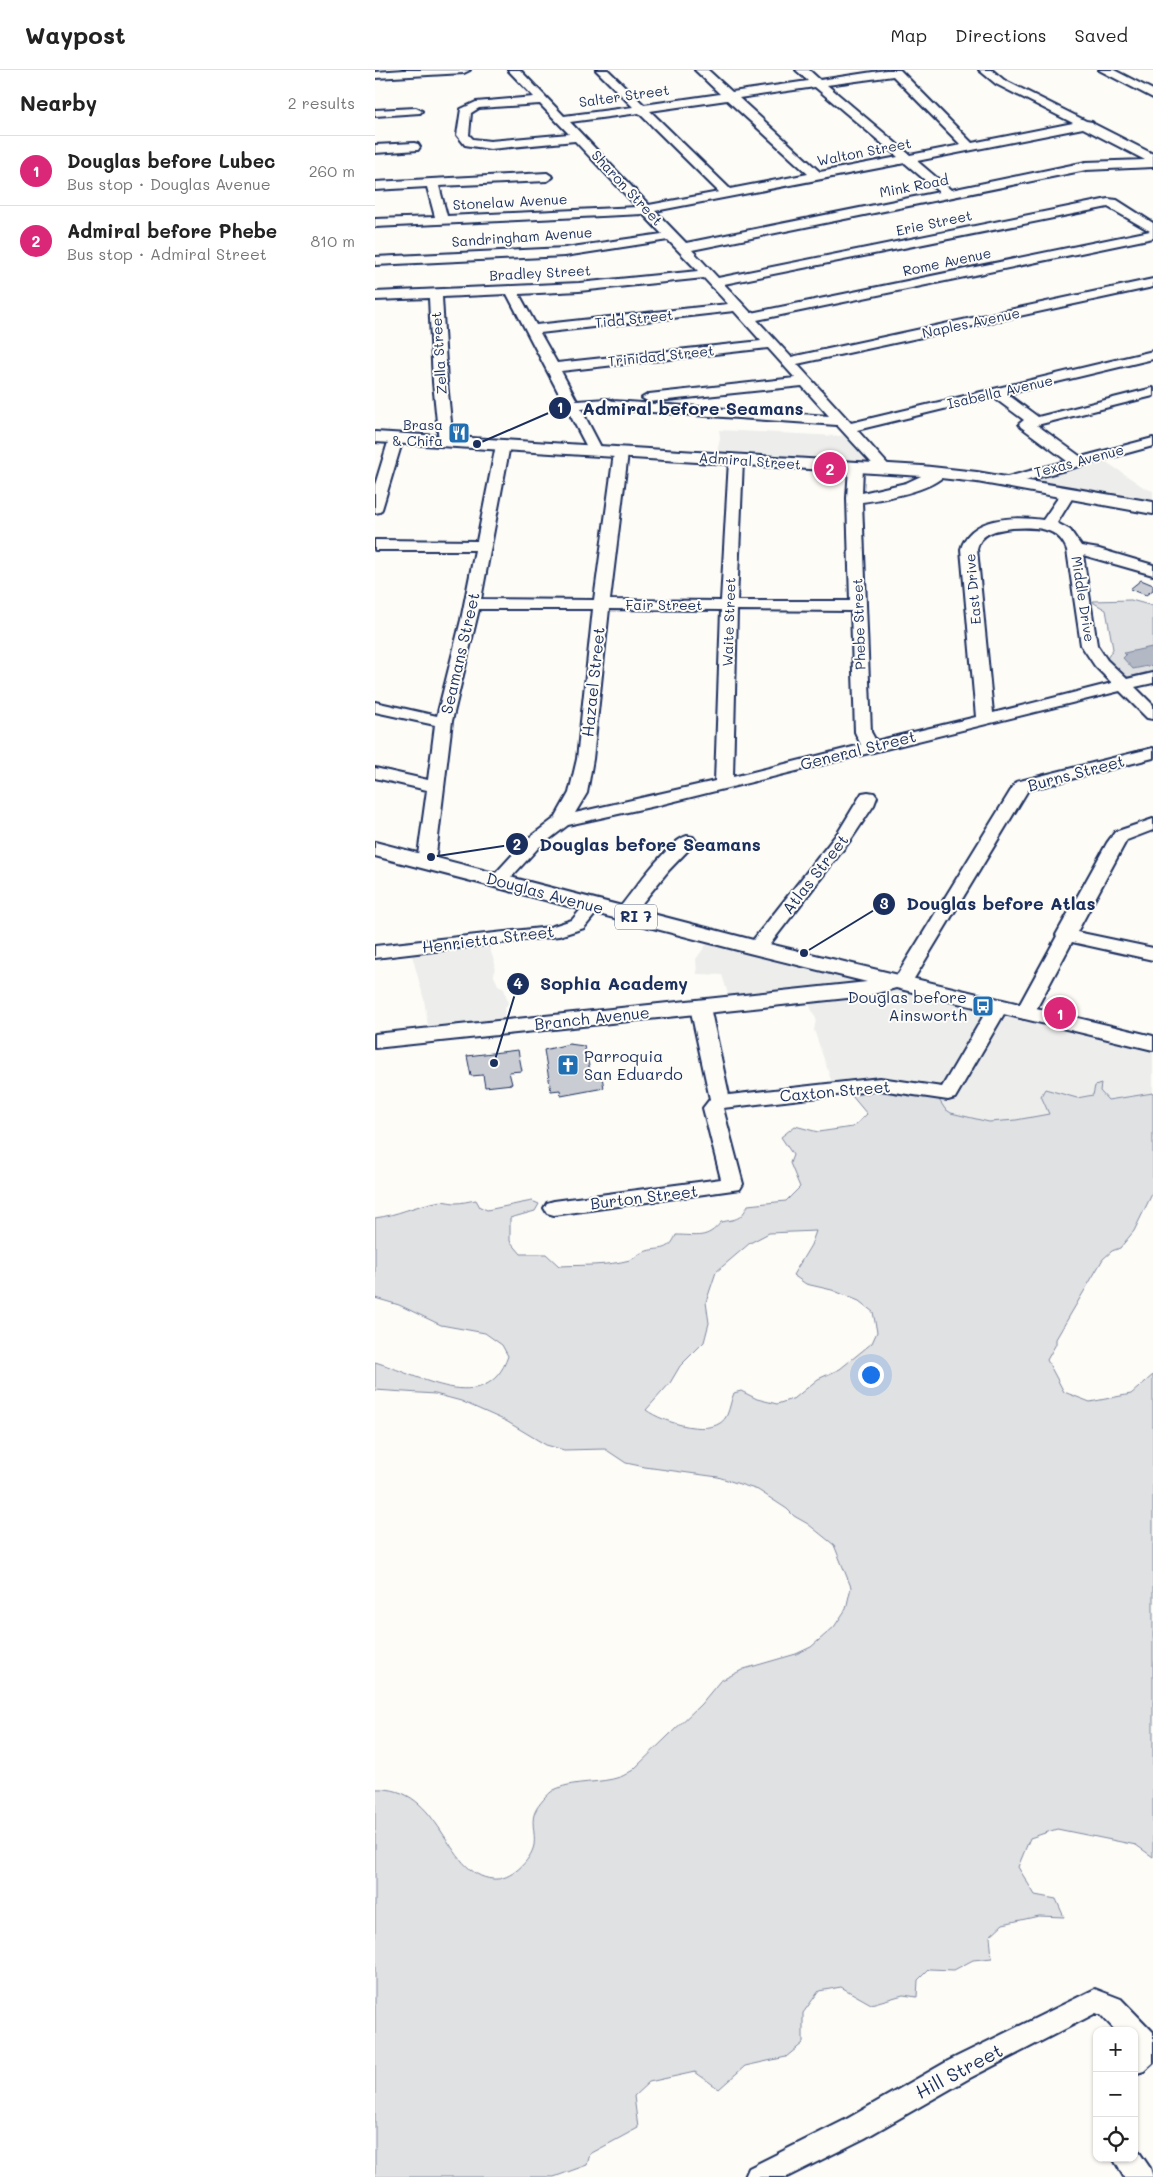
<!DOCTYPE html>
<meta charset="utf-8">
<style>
:root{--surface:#fff;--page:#f2f2f2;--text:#222;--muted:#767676;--line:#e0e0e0;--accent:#db2777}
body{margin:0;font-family:Mali,sans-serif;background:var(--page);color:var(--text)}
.controls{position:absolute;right:15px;bottom:15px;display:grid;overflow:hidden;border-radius:10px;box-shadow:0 1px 4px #0004}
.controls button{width:45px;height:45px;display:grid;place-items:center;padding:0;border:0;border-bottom:1px solid var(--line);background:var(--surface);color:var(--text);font:25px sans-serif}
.you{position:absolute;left:495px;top:1304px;width:18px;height:18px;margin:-12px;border:4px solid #fff;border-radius:50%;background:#1a73e8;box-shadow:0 0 0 8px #1a73e833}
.badge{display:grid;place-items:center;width:32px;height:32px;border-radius:50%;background:var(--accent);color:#fff;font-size:16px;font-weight:700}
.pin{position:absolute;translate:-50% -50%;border:2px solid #fff;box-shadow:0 1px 5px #0006}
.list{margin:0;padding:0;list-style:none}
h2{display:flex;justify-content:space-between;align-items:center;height:65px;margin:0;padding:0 20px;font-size:21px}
h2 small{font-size:16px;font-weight:400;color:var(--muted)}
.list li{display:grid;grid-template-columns:32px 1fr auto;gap:15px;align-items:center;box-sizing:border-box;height:70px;padding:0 20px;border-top:1px solid var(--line)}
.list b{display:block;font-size:19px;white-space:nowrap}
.list p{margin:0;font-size:16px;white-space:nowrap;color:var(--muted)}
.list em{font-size:16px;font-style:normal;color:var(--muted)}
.icon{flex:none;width:28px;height:28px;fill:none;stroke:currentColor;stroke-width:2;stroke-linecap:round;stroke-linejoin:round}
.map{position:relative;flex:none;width:778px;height:2107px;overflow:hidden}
header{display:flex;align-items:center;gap:30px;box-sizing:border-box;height:70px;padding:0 25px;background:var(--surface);border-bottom:1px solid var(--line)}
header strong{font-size:24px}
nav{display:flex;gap:28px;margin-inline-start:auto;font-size:18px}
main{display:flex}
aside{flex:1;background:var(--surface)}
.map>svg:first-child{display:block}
</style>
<header>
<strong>Waypost</strong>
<nav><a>Map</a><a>Directions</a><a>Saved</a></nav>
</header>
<main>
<aside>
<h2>Nearby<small>2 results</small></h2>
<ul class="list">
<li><span class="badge">1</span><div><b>Douglas before Lubec</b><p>Bus stop · Douglas Avenue</p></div><em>260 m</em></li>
<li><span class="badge">2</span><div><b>Admiral before Phebe</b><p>Bus stop · Admiral Street</p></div><em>810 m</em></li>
</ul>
</aside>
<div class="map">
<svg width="778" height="2107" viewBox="0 0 778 2107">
<rect width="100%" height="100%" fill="#fdfcf7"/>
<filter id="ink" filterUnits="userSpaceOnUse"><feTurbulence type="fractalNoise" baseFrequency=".02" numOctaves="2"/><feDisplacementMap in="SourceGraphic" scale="10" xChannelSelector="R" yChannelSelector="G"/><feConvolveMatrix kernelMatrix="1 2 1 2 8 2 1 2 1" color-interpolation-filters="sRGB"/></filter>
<g filter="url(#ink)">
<path fill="#edeeec" d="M344,360L463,366L476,364L507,396L340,388L345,368Z
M721,385L770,418L778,421V438L635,408Z
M111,867L120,894L119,906L123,915L129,918L133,933L129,940L131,954L54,963L49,930L34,874Z
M336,868L778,971V1023L733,1030L725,1021L726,1015L718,1025L702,1028L670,1019L666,1026L674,1044L641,1050L614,1052L576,1043L570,1039L555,1016H458L439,960L441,949L430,926L356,934L347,905L322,904L321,889Z"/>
<path fill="#e0e1e3" stroke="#7e88a0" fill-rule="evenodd" d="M756,530L778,536V601L749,608L731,590L738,579L731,540L719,533L718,531Z
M474,1014L555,1016L570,1039L576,1043L614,1052L641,1050L674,1044L666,1026L670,1019L702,1028L718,1025L720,1016L726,1014L725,1021L733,1030L778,1023V1122L759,1161L745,1178L737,1181L728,1189L681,1269V1274L672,1290L689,1322L715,1332L756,1324L778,1305V1787L761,1775L682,1759L655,1768L643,1797L660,1825L681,1829L689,1847L664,1846L628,1854L615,1866L617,1888L598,1890L579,1900L554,1899L543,1910L542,1927L528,1925L496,1934L466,1917L444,1921L428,1943V1973L411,1987L370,1996L344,2019L320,2002L274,2012L259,2026L263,2058L215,2084L212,2095L179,2107H0V1719C68,1715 69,1805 118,1809C135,1811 156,1791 159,1775C161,1762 154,1750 162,1738C166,1732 175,1721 181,1719C200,1710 225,1714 245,1707C249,1706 254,1702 258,1700L326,1634L345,1611L369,1599L421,1584L436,1577L459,1557L471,1539L476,1517L459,1475L433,1454L419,1446L412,1439L383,1420L343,1407L270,1397L251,1393L230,1379L189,1380L171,1375L131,1351L86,1331L60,1324L0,1320V1292C42,1304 112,1349 133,1286L127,1275L110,1263L66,1255L24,1235L0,1228V1148C23,1145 39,1136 61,1132C68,1130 74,1133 81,1133C87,1133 94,1131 101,1130L105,1137L112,1140L157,1131L164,1134L160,1141L135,1148V1171L146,1184H171L184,1196C208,1195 232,1196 255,1190C261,1188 264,1183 269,1182C284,1176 293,1184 301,1165C322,1165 332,1170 346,1152C362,1149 366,1150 373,1135L411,1131L425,1117L415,1093L418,1085L406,1067L420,1056L443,1062L478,1057L492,1044L477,1026ZM441,1161L436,1175L418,1205L431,1214L457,1220L484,1231L498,1242L502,1262L497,1273L465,1299L443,1309L420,1328L402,1334L382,1329L366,1321L359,1323C356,1330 355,1338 352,1345C341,1370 287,1352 271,1340L295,1313L305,1296L329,1272L334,1253L331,1232L341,1202L375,1173L394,1163Z"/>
<path fill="#b3b8c5" stroke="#76819c" d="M777,577L778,595L758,599L748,588L751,585L749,583Z"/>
<path fill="#c9ccd3" stroke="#1b2f5e" d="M766,510L778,515V520L771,525L755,519Z
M194,974L209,976L217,1008L227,1007L229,1018L186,1026L185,1020L176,1021L169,980Z
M143,980L147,1001L134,1002L137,1014L110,1017L108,1005L96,1006L92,986Z"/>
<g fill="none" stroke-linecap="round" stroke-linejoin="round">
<g stroke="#1b2f5e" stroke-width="4">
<path id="minor" d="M29,0H95L89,3L0,8V2Z
M133,0H145L189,46L258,37L221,0H233L269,35L345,24L320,0H333L357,22L433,11L421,0H434L445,10L511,0H525L597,73L698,53L621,14L604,0H617L629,10L711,51L717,52L719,54L778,84V97L711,100L317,180L343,208L733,129L742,130L778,153V168L382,250L416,287L778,209V217L422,294L476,353L778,281V289L632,324L663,347L778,318V326L662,355L706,387L778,368V376L635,415H625L623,412L625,409L692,391L646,357L644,354L649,350L618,327L482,360L517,399L515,402H505L462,355L220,338L206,339L228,381L226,384H216L214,381L132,224L67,227L72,312L78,372L76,375H66L64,372L58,312L54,228L0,230V222L204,213L323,201L293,170L190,186L0,195V187L190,178L287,164L268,144L0,157V149L60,147L52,117L0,120V112L172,103L178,107L172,111L64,116L72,146L262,137L200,71L115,79L90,75L82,65L86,39L101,32L159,27ZM518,6L586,75L535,85L452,15ZM440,17L523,87L445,102L364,28ZM352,30L433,104L355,119L275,41ZM165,34L194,64L115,71L98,69L94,65L96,43L104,38ZM264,43L344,122L274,135L195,52ZM708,58L770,90L711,92L576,120L542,91ZM530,93L564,122L311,173L280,141ZM733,137L775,161L376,243L349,214ZM329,208L353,234L161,255L144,224L204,221ZM359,241L386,271L182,293L165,263ZM393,278L420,308L274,324L267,328L274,332L427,316L454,346L238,331L232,329L202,331L186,301Z
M724,0H739L778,20V28Z
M41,38L47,41L45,43L0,46V40Z
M39,73L43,74L45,77L43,80L0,83V75Z
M21,365L26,366L28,369L7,439L5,442L0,443V415L14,369L16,366Z
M128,371L133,372L135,375L106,529L219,530L239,383L241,380H251L253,383L235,530L346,531L354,390L356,387H366L368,390L362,531H475L472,428L474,397L476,394H486L488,397L487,423L531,413L559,400H569L571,403C559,421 508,429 487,432L496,662L501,671L601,647L586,479C595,446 640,446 668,450L689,419H699L701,422L682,453L695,460L706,476L724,479L778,495V505L708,485L722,575L732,590L752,609L778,603V613L760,617L778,635V649L772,648L745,621L280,736L193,755L163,778L130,814L124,815L118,814L115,810L118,806L151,770L180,748L194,723L202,689L218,539H104L77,651L60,792L57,796L51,797L45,796L42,792L52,720L0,708V698L53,710L60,655L0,642V632L62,646L86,550L100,480H0V470L102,471L121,375L123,372ZM637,458C659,457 683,456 692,480L706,575L720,596L737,613L618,643L602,479C606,462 621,460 637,458ZM234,539L346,540L340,711L200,743L212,723L218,689ZM362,540L476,541L480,662L486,675L358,707Z
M778,678V688L653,720L537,912L522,918L515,916L513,912L515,908L523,904L641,712Z
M493,722L499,723L502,727L499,735L477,768L389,882L382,884L375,882L373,878L375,874L464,761L487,723Z
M778,749V760L752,770L750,773L702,862L778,878V890L697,872L657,947L650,949L643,947L640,943L682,866L681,865L732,773L740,762Z
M312,766L318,767L321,771L318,775L294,800L255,848L249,849L243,848L240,844L243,840C256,824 294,770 312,766Z
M218,831L224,832L227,836L209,858L184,866L0,888V876L175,857L197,850L212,832Z
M325,931L332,933L335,937L354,1025L505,1008L567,1017L616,933L623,931L630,933L633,937L580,1028L573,1030L505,1020L348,1038L368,1114L365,1119L179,1145L172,1143L169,1138L172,1133L179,1131L346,1109L328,1038L335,1029L315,937L318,933Z
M720,1919L746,1929L778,1962V1993L769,2001L759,2004V1961H741L726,1945L721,1943L593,2009L490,2068L412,2107H370L374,2098L470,2050L573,1991Z
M759,2078L762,2079L775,2098L778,2107H749L738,2088H759Z"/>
</g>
<g stroke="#1b2f5e" stroke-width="4">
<path id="major" d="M0,362L547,396L602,402L778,432V444L602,412L547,406L0,372Z
M0,772L386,872L778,966V980L521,918L491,926L0,978V964L492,912L374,883L0,786Z"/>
</g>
<use href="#minor" fill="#fdfcf7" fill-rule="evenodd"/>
<use href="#major" fill="#fdfcf7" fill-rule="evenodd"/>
</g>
</g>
<defs>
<g id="restaurant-square" transform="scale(1.125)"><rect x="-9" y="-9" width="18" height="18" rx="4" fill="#1f6fb2" stroke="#fdfcf7"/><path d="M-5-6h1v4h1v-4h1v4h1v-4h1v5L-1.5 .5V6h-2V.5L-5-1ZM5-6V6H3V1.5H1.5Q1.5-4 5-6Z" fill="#fff"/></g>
<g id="bus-square" transform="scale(1.125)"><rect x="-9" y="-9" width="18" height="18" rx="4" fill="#1f6fb2" stroke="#fdfcf7"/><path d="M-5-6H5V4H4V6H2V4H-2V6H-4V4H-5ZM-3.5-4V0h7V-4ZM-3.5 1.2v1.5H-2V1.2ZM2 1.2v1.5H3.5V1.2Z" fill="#fff"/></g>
<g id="church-square" transform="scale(1.125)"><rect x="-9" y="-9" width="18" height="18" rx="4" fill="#1f6fb2" stroke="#fdfcf7"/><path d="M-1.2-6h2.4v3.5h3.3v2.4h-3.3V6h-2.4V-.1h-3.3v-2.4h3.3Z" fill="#fff"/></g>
</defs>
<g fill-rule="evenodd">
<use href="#restaurant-square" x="84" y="363"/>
<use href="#bus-square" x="608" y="936"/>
<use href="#church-square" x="193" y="995"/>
</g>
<g text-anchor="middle" stroke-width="4" stroke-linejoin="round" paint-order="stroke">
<g font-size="14" fill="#1b2f5e" stroke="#fdfcf7">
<text transform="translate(249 26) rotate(-8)" y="5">Salter Street</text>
<text transform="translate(489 82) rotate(-11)" y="5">Walton Street</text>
<text transform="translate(539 116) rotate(-11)" y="5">Mink Road</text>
<text transform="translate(252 118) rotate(47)" y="5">Sharon Street</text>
<text transform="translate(135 132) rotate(-3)" y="5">Stonelaw Avenue</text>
<text transform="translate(559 153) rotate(-12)" y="5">Erie Street</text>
<text transform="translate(147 167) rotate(-4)" y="5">Sandringham Avenue</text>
<text transform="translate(572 192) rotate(-12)" y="5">Rome Avenue</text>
<text transform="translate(165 203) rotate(-3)" y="5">Bradley Street</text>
<text transform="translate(259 249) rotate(-6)" y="5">Tidd Street</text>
<text transform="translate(596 253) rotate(-12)" y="5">Naples Avenue</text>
<text transform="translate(64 283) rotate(-94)" y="5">Zella Street</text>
<text transform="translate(286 286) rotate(-6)" y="5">Trinidad Street</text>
<text transform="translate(625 322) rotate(-13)" y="5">Isabella Avenue</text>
<text transform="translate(375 391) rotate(4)" y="5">Admiral Street</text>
<text transform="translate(704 391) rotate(-15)" y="5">Texas Avenue</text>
<text transform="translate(598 519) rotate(-95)" y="5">East Drive</text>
<text transform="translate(708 529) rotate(81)" y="5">Middle Drive</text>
<text x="289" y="540">Fair Street</text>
<text transform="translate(354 552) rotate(-88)" y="5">Waite Street</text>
<text transform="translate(484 554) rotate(-92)" y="5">Phebe Street</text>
</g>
<g font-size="14" fill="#1b2f5e" stroke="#fdfcf7" text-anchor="end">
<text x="68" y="360">Brasa<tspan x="68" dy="16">&amp; Chifa</tspan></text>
</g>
<rect fill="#fdfcf7" stroke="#5f6c8c" stroke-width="1" x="240" y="834.5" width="42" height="25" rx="4"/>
<g font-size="15" font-weight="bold" fill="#1b2f5e">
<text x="261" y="852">RI 7</text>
</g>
<g font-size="16" fill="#1b2f5e" stroke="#fdfcf7">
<text transform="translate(85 583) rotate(-77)" y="6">Seamans Street</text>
<text transform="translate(218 612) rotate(-84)" y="6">Hazael Street</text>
<text transform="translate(483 680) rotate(-14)" y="6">General Street</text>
<text transform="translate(701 703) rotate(-15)" y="6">Burns Street</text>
<text transform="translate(440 804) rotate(-52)" y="6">Atlas Street</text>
<text transform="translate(170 823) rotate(15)" y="6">Douglas Avenue</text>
<text transform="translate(113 869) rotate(-7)" y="6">Henrietta Street</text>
<text transform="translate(217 948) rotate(-6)" y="6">Branch Avenue</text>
<text transform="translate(460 1021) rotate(-5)" y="6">Caxton Street</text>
<text transform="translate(269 1127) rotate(-7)" y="6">Burton Street</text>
</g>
<g font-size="16" fill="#1b2f5e" stroke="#fdfcf7" text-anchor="end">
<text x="592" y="933">Douglas before<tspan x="592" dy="18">Ainsworth</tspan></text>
<text x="209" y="992" text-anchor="start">Parroquia<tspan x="209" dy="18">San Eduardo</tspan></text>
</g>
<g font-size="19" fill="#1b2f5e" stroke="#fdfcf7">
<text transform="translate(584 2001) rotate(-28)" y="7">Hill Street</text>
</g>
</g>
<path fill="none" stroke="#1b2f5e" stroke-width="2" d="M102 374L185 338M56 787L142 774M429 883L509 834M119 993L143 914"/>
<g fill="#1b2f5e" stroke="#fdfcf7" stroke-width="2">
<circle cx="102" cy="374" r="5"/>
<circle cx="56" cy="787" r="5"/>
<circle cx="429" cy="883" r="5"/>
<circle cx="119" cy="993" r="5"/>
<circle cx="185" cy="338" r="12"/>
<circle cx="142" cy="774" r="12"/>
<circle cx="509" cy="834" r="12"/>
<circle cx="143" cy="914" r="12"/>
</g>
<g font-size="15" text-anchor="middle" font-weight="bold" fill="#fff">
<text x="185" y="343">1</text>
<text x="142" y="780">2</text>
<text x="509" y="839">3</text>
<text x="143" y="919">4</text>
</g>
<g font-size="18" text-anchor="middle" font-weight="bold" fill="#1b2f5e" stroke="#fdfcf7" stroke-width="4" stroke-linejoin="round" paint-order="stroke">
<text x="318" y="345">Admiral before Seamans</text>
<text x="275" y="781">Douglas before Seamans</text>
<text x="626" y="840">Douglas before Atlas</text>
<text x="239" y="920">Sophia Academy</text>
</g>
</svg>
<div class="controls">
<button>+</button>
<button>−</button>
<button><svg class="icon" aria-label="locate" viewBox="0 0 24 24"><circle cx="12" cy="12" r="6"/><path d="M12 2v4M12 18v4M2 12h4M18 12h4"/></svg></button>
</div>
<div class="you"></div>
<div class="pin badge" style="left:685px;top:943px">1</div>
<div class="pin badge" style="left:455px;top:398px">2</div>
</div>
</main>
